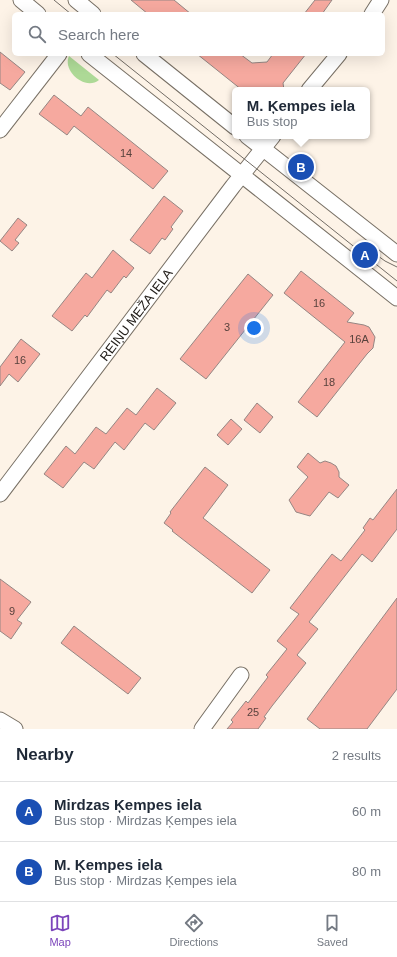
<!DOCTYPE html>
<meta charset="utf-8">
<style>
:root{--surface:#fff;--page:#f6f6f7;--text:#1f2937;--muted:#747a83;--line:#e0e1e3;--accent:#7c45bb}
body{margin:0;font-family:Arial,sans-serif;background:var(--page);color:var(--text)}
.you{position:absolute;left:254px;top:328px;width:14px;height:14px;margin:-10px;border:3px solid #fff;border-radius:50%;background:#1a73e8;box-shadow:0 0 0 6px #1a73e833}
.badge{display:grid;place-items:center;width:26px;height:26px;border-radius:50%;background:var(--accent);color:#fff;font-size:13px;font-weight:700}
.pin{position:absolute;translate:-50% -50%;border:2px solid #fff;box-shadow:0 1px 4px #0006}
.popup{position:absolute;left:232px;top:87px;width:138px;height:52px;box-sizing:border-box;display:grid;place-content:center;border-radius:6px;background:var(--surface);filter:drop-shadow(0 1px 3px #0005);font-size:13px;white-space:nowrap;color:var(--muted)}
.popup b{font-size:15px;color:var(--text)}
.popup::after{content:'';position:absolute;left:50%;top:100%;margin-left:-8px;border:8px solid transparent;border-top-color:var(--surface)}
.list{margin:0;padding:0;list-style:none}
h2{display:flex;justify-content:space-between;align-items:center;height:52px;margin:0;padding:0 16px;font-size:17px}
h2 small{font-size:13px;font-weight:400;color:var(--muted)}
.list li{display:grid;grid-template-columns:26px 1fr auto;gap:12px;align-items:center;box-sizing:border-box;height:60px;padding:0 16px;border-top:1px solid var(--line)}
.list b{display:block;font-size:15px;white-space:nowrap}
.list p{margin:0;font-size:13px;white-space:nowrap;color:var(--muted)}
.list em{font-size:13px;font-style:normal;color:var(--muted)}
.icon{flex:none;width:22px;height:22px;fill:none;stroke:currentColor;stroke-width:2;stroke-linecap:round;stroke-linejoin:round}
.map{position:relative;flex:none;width:397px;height:729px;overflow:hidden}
.search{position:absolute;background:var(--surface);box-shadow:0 4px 16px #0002;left:12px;right:12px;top:12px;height:44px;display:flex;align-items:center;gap:10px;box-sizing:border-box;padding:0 14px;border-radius:6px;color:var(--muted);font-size:15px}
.sheet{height:172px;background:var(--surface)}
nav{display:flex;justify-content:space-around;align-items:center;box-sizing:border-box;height:56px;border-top:1px solid var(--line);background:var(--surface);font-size:11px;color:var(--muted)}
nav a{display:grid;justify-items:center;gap:2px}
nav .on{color:var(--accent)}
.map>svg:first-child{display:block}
</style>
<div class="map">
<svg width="397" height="729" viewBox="0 0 397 729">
<rect width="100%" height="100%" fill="#fdf3e7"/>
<path fill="#add996" d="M69,56L99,80C85,91 62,71 69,56Z"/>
<path fill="#f6a99f" stroke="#958683" d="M131,0H174L191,14H148Z
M315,0H332L322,14H304Z
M0,52L25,72L10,90L0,83Z
M197,54H240L252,63L267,62L273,54H306L283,83L284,90H242Z
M54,95L81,116L88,107L168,171L153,189L74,126L67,135L39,114Z
M164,196L183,211L171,227L173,229L165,240L162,238L150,254L130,240Z
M18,218L27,225L15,240L19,243L12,251L0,241Z
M113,250L134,268L126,278L124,276L111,293L107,290L87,317L85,315L72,331L52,316L86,273L92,278Z
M301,271L354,313L347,322L364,325L369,327L375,337L373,348L367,354L317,417L298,402L345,342L284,293Z
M248,274L273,295L206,379L180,359Z
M21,339L40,354L18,382L9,374L0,386V367Z
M157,388L176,403L154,430L145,423L124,450L115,442L94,469L84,462L63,488L44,474L66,446L75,454L96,427L106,434L127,408L136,415Z
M257,403L273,417L260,433L244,420Z
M231,419L242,429L228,445L217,435Z
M308,453L320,463L325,461L331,463L336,466L339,472V477L349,485L338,498L329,492L310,516L296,512L289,500L308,477L297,467Z
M205,467L228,485L203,518L270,570L252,593L172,531L173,530L164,523L171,513L170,512Z
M397,489V529L372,562L362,554L309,622L318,629L297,655L306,663L272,706L264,717L266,718L258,729H227L233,722L231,720L246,701L248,703L268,677L266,675L287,649L277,641L299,614L290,608L332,554L341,561L365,530L363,528L370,518L373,520Z
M0,579L31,602L17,620L22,623L11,639L0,631Z
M397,598V689L367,729H320L307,719Z
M74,626L141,678L128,694L61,643Z"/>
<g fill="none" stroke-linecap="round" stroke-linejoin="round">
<g stroke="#787065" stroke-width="17">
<g id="street">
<path d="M21,0L38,14"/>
<path d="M76,0L93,14"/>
<path d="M372,14L381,0"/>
<path d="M89,54L397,298"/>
<path d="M144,54L235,127"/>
<path d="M309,90L339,54"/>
<path d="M0,130L59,54"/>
<path d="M247,136L397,254"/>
<path id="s1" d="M0,494L233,186L273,136"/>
<path d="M0,720L15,729"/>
<path d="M202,729L241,675"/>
</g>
</g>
<use href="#street" stroke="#fff" stroke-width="15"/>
<path stroke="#726c65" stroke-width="1" d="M54,0L71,14
M113,54L397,281
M360,243L385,261L397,267"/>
</g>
<g text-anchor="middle" stroke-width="3.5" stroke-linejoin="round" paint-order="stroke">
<g font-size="11" fill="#58423d">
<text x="126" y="157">14</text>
<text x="319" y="307">16</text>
<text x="227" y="331">3</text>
<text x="359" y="343">16A</text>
<text x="20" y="364">16</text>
<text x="329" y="386">18</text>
<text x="12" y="615">9</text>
<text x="253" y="716">25</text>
</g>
<g font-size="13" fill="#24201c" stroke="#fff">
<text dy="5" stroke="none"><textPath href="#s1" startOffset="225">REIŅU MEŽA IELA</textPath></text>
</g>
</g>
</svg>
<div class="you"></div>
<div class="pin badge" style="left:365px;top:255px;background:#1a4fb4">A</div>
<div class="pin badge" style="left:301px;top:167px;background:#1a4fb4">B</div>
<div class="popup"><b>M. Ķempes iela</b>Bus stop</div>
<div class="search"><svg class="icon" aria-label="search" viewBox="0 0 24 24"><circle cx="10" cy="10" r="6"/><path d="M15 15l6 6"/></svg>Search here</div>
</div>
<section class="sheet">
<h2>Nearby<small>2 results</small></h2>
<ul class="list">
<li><span class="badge" style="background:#1a4fb4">A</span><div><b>Mirdzas Ķempes iela</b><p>Bus stop · Mirdzas Ķempes iela</p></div><em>60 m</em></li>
<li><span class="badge" style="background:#1a4fb4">B</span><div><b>M. Ķempes iela</b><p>Bus stop · Mirdzas Ķempes iela</p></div><em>80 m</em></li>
</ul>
</section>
<nav>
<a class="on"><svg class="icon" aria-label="map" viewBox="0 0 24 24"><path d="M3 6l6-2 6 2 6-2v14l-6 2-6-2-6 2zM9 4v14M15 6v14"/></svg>Map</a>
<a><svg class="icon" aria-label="directions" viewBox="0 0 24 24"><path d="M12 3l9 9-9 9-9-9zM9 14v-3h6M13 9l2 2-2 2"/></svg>Directions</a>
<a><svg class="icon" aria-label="saved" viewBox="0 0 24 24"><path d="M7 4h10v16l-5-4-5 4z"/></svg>Saved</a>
</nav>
